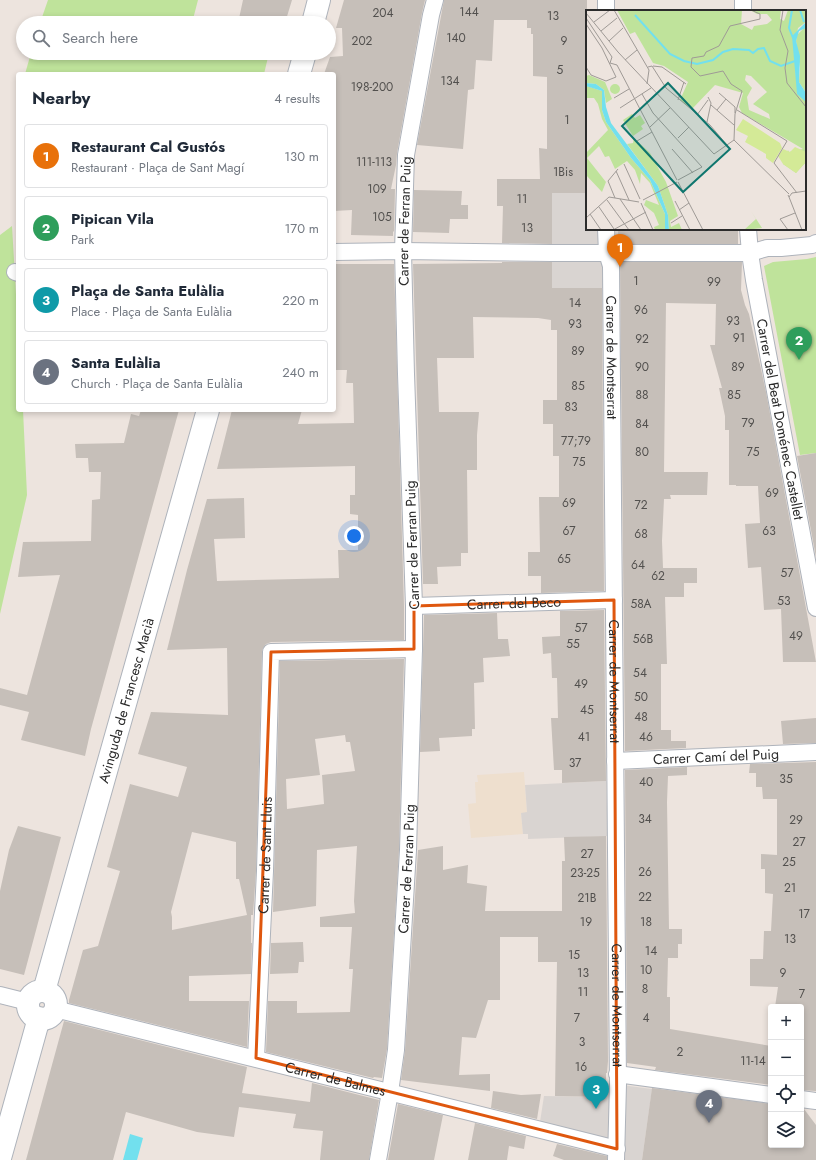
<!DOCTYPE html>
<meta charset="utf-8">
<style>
:root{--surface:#fff;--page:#f2f2f3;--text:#1f2937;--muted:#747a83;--line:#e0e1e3;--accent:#0f766e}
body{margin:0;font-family:Jost,sans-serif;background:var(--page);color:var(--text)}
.controls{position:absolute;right:12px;bottom:12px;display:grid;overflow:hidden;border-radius:4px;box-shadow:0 2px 6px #0003}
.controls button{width:36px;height:36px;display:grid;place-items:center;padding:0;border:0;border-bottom:1px solid var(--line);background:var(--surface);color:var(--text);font:20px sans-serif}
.you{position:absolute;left:354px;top:536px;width:14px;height:14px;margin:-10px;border:3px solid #fff;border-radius:50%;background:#1a73e8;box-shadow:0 0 0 6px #1a73e833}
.badge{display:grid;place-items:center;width:26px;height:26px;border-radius:50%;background:var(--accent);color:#fff;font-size:13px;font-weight:700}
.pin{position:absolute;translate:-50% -33px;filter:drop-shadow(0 1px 2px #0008)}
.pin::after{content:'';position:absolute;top:21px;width:14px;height:12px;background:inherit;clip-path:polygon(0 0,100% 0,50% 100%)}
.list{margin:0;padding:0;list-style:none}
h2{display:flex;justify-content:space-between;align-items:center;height:52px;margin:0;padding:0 16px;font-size:17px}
h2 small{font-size:13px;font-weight:400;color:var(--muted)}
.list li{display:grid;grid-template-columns:26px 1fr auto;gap:12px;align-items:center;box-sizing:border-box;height:64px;margin:0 8px 8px;padding:0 8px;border:1px solid var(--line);border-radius:4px}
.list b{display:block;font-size:15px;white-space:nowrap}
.list p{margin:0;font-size:13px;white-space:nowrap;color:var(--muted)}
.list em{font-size:13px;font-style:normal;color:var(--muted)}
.icon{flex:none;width:22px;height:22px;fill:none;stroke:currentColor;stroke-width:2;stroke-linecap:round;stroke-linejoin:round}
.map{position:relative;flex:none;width:816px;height:1160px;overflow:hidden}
.search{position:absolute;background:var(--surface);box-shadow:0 2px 6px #0003;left:16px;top:16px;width:320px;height:44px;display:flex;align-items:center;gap:10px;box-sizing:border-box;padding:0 14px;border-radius:22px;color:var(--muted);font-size:15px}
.panel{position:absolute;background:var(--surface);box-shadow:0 2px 6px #0003;left:16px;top:72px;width:320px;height:340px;border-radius:4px}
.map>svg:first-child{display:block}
</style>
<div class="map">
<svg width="816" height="1160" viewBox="0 0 816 1160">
<rect width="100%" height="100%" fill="#ede4de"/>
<path fill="#eedfce" d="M524,772L527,813H521L523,834L471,838L468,804L476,803L475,782H478L477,775Z"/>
<path fill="#bfe39b" d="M48,0H198L192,23H40Z
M31,53H269L264,74H25Z
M12,226L18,328V410H23L27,495L0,614V235Z
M816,257V453L800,455L764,266L773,262L807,259Z"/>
<path fill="#d9d4d1" d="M552,193H587V229H618L617,288H552Z
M606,781L608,836L528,839V834H523L521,813L527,812L525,785Z
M606,1083L652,1089L642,1160H614V1140L540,1122L544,1096L606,1097Z"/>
<path fill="#72e0ee" d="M130,1134L143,1138L137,1160H123Z"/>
<path fill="#c6bfb9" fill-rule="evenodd" d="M243,0H292L285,23H238Z
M344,0H425L422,13L397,153L396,165L391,189H395L394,232L393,231V236L351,235L352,210L334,211V74H324L330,57L343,56L342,28H336Z
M444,0H587V193H552V244L502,243L503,206H497V179H540L539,148L547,149V77L533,76V34H531V28H527V20H494L492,61L476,60L474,89L468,90L463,149L417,145Z
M414,190L462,191L461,205H468V219H450L449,233L413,232Z
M618,229H738V244H618Z
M502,262H552V288H602L604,591L541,593V576H528V552H540L539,497H559V456H553V424H543V400H557V330H551V320L538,318L473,317L474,358H437L439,412H479L477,435V470H467L468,553H461V566L437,567L438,584H423L413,264L502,263Z
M620,262H742L741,290L745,305L749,314L766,392L816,662H783L781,609L764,610L761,567L748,568L745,524L760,523L758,486H736V485H729V430H725V416L719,388H722L710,345H715L716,304L666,303L664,472H708L707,495H670L671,499H664L662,541L663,568H697V583H684V597H665L667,664H661V730H671V741H686V748L625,751Z
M334,264H394L404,606V640L271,642L266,644L263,648L262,652L256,871L253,915H251V943H252L251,974L189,976V1001H249L247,1047L69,1003V1000L83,950L98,946L120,871L107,867L130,784L178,797L187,767L138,754L151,712L228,715L227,648L167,650L187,570L207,499L244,498L245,538L214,539L217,581L339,578L338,550H358V515L350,514V495H355V466L217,469L232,410H302L298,424L354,423L353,383H346L347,370H334ZM192,832L236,842V879H239L247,915L172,930V917L171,912Z
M141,410H179L91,729L85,756L21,740L29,712L0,705V688L27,695L60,575L18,577L23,542L91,541L92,500L100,499L101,472H89L88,458H76L75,444L124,443L131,414L139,416Z
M816,453V557L797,456Z
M604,610L606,781L562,783V770H554L551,718H558L557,678H552L551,653L543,654L542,637L560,636V611Z
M497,613L498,639H508L510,656L483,658L484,682L474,683L475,729H472V736L439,738L440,751L420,752L424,615Z
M404,659L399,850L387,1049L382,1078L374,1077L373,1078L266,1052L268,1001H297V1013L350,1012L353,969H349L352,927H320V917L355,913L354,901L357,846L317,850L316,906L273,912L280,661ZM345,735L346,742H350L355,771L322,775L324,804L287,809L286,779L320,775L315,739Z
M816,718V743L783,744L781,721Z
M816,762V1091L801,1090V1007H775L778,987L750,986V959H763L764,931H771L773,894L765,893V869H761V854L777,855V799H763L762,787H756V773H749L750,764Z
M687,767V775L668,776L667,802L669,929H682V944H678V958H668L667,997H670V1029L771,1046V1085L655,1070L656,1067L627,1063L625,770Z
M18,826L61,837L24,975L0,969V891L9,850Z
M606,836L608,1061L607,1073H606V1097L555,1096L557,962H538V937H500V1000H488L476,1038L462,1037L459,1075L490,1074V1091L401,1080L405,1051L418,850L443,846V870L468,865L467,883L487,886L485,911H562V861H565L564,837Z
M303,942L304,962H299L298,973L270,974L271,943Z
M64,1021L247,1067L242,1093L310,1102L312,1083L379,1100L369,1160H320L323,1131L293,1128L296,1114L239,1107L234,1137L197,1132L126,1112L113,1160H26Z
M652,1088L771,1104V1145H801V1109H804L816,1125V1160H642Z
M493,1091L521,1095L541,1094L537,1119L491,1108Z
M398,1104L443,1115L434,1160H388Z
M475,1123L526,1136L524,1149L509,1146L507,1160H468Z
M557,1144L607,1156V1160H564L553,1156Z"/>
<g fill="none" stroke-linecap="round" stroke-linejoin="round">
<g stroke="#aeb3bb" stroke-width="18">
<g id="street">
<path d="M606,0V11"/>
<path d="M743,11V0"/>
<path id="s1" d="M606,229L607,253L611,266L618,1084L616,1160"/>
<path id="s2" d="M748,229L750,253L754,280L816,608"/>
<path d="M334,252L403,251L552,253H750L767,248H781L812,245L816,243"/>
<path d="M15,272L18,273"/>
<path id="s3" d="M414,606L614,600"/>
<path id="s4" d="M615,761L816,752"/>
<path d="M0,995L28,1002"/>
<path id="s5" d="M55,1009L617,1149"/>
<path id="s6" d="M256,1058L265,871L271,652L414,649"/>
<path d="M617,1074L771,1095"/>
<path d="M801,1099L816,1101"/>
<path id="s7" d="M378,1160L390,1092L396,1050L408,850L414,649V606L406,374L403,251L406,155L431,15L435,0"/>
</g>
</g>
<g stroke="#aeb3bb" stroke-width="24">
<g id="secondary">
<path d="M313,23L319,0"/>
<path d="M299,74L305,53"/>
<path id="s8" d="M44,991L208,410"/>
<circle cx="42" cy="1005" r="14"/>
<path d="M0,1158L39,1018"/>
</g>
</g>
<use href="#street" stroke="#fff" stroke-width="16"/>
<use href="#secondary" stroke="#fff" stroke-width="22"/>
</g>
<path fill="none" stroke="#df570e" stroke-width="3" stroke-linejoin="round" d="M614,600L617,1149L256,1058L271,652L414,649V606Z"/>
<g text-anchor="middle" stroke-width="3.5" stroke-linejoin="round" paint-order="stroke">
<g font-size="12" fill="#52504e">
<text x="469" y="16">144</text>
<text x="383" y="17">204</text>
<text x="553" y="20">13</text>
<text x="456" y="42">140</text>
<text x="362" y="45">202</text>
<text x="564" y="45">9</text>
<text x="560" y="74">5</text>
<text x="450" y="85">134</text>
<text x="372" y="91">198-200</text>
<text x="567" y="124">1</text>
<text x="374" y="166">111-113</text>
<text x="563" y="176">1Bis</text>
<text x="377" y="193">109</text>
<text x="522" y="203">11</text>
<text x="382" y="221">105</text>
<text x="527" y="232">13</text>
<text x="636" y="285">1</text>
<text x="714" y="286">99</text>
<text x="575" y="307">14</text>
<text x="641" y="314">96</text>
<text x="733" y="325">93</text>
<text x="575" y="328">93</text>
<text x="739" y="342">91</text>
<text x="642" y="343">92</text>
<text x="578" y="355">89</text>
<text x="642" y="371">90</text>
<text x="738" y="371">89</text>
<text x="578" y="390">85</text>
<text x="642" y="399">88</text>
<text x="734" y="399">85</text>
<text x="571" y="411">83</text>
<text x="748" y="427">79</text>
<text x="642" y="428">84</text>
<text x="576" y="445">77;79</text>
<text x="642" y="456">80</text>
<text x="753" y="456">75</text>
<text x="579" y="466">75</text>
<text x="772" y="497">69</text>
<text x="569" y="507">69</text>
<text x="641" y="509">72</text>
<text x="569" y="535">67</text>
<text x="769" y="535">63</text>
<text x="641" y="538">68</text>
<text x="564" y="563">65</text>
<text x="638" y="569">64</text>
<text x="787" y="577">57</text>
<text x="658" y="580">62</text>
<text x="784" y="605">53</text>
<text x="641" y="608">58A</text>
<text x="581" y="632">57</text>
<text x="796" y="640">49</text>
<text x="643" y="643">56B</text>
<text x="573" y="648">55</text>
<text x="640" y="677">54</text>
<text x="581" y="688">49</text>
<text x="641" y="701">50</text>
<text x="587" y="714">45</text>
<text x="641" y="721">48</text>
<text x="584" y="741">41</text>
<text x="646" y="741">46</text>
<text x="575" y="767">37</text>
<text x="786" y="783">35</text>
<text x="646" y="786">40</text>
<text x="645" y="823">34</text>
<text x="796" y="824">29</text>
<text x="799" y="846">27</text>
<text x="587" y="858">27</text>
<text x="789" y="866">25</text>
<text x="645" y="876">26</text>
<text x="585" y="877">23-25</text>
<text x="790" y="892">21</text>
<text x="645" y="901">22</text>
<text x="587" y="902">21B</text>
<text x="804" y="918">17</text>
<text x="586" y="926">19</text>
<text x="646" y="926">18</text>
<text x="790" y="943">13</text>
<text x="651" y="955">14</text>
<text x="574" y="959">15</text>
<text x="646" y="974">10</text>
<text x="583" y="977">13</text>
<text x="783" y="977">9</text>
<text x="645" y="993">8</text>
<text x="583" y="996">11</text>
<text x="802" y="998">7</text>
<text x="577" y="1022">7</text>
<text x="646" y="1022">4</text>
<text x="582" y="1046">3</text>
<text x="680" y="1056">2</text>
<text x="753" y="1065">11-14</text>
<text x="581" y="1071">16</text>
</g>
<g font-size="14" fill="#2b2b2b" stroke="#fff">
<text dy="5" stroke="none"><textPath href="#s7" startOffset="941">Carrer de Ferran Puig</textPath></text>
<text dy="5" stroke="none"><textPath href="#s1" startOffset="129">Carrer de Montserrat</textPath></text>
<text dy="5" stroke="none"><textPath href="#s2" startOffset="193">Carrer del Beat Doménec Castellet</textPath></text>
<text transform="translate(412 545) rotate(-92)" y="5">Carrer de Ferran Puig</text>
<text dy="5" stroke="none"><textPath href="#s3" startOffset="100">Carrer del Beco</textPath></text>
<text dy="5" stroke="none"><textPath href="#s1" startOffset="453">Carrer de Montserrat</textPath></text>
<text dy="5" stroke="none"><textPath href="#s8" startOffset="302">Avinguda de Francesc Macià</textPath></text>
<text dy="5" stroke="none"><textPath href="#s4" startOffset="101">Carrer Camí del Puig</textPath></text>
<text dy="5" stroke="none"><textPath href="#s6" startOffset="203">Carrer de Sant Lluis</textPath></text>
<text dy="5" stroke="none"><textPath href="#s7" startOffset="293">Carrer de Ferran Puig</textPath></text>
<text dy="5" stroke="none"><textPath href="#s1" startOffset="777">Carrer de Montserrat</textPath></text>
<text dy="5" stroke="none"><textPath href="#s5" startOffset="289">Carrer de Balmes</textPath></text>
</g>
</g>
<g transform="translate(586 10)">
<rect width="220" height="220" fill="#ede4de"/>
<path d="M31,0H156L155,14L166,20L168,16L181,14L186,10L181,4H171L164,0H195L194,9L198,11L202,0H220V12L212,18L208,40L210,67L220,92V152L210,163L197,154L202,140L203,142L217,139L156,103L153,97L157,83L129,75L106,99L94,90L102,72L78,56L67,53L49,22L44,24ZM160,65L165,66L181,82L167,94L183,104L184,109L163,100L161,87L166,78L159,70ZM218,18H220V83L213,72L214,58L210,31L211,25ZM3,65L19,72L26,89L20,93L18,80L10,74L0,73V66ZM24 79a5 5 0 1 1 10 0a5 5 0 1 1-10 0ZM1,76L16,81V100L20,112L45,148L64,170L79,204V220H69L68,217L73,215L68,203L58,195L60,190L73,195L64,173L55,163L54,174L49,160L41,151L29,159L23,146L19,147L13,136L1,148L20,172L16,182L0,165V143L22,120L16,109L12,94L8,88H0ZM46,104L49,108L54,105L59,113L55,116L57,119L47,126L37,110ZM48,128L64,143L80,172L92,206L84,211L85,217L93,213L96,220H83L82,205L72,176L41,134L47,133ZM165,201L176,218L158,220L170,209Z" fill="#bfe39b" fill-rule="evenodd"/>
<path d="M157,109L194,133L196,138L187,153L180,148V144L159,132L162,126L150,120ZM209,137L220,142V152L210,163L197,154L192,146L197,139L204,142Z" fill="#d4ea97"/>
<path d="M220,12V18L213,21L210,31L214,46L213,72L220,83V92L211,84L206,26ZM0,73L10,74L18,80L20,97L25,113L72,176L82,205L83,220H79V204L64,170L45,148L20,112L16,100V81L0,76Z" fill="#72e0ee"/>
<path fill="none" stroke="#72e0ee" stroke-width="2" d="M206,0L203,18L207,28M214,0L218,12M49,5L84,44L98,51L111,54L127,50L137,42L147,39L163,40L167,43L172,39L178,38L184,51L195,56L209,51"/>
<path fill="none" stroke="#9f9a96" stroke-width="1" d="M28,0L63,60L61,74M197,0L194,20L202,41L199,58L201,73L220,97M0,3L32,42L128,144L148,130M0,8L26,47M8,12L24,0M0,14L16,38L30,67L20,71L5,65L0,57M15,21L31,8M23,31L37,18M26,47L24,53L31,55M39,50L51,40M31,55L91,170M67,56L76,57L100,74M62,57L66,56L80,78L124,115L141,135M133,83L149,97V103M56,84L67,103L116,157L92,170M28,88L43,79M92,90L98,72M125,95L148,115M34,98L65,78M131,100L140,89M151,100L201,131L188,153L211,183M111,105L122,90M121,112L125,93L122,87M64,117L84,98M92,128L103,117M148,130L149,104L156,81L145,74L137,61L114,66L105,57L106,48L118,46L120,42L133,36L144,16L174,9V4L165,0M148,130L203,184M51,131L66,122M86,139L107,163M38,154L54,189M30,161L43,190M92,172L117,220M202,185L203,187L206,183L220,181M203,187L216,220M29,188L22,171L32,159M34,189L55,220M21,190L43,220M57,190L91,172M89,191L104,220M55,193L67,220M13,197L28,219M93,200L103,193M4,204L15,220M0,208L23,187L53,192M85,213L96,206M27,220L60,202M202,220L194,209L209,203"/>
<path fill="#0f766e" fill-opacity="0.15" stroke="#0f766e" stroke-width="2" d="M82,73L144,139L97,182L36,116Z"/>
<rect width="220" height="220" fill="none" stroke="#2b2b2b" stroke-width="2"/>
</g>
</svg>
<div class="controls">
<button>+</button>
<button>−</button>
<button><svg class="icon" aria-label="locate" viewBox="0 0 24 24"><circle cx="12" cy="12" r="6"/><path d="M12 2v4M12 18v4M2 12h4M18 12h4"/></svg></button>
<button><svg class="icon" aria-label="layers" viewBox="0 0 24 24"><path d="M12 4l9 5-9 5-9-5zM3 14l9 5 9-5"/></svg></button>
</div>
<div class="you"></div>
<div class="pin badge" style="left:620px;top:267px;background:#e8710a">1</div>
<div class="pin badge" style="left:799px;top:360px;background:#2e9e5b">2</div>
<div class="pin badge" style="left:596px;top:1109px;background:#0f9aa8">3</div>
<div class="pin badge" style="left:709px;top:1123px;background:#6b7280">4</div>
<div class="search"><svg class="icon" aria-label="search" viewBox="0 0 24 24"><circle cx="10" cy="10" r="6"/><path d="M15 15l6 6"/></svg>Search here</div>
<section class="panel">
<h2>Nearby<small>4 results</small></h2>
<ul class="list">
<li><span class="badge" style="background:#e8710a">1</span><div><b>Restaurant Cal Gustós</b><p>Restaurant · Plaça de Sant Magí</p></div><em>130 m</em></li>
<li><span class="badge" style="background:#2e9e5b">2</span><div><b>Pipican Vila</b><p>Park</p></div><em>170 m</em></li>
<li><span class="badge" style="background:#0f9aa8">3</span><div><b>Plaça de Santa Eulàlia</b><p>Place · Plaça de Santa Eulàlia</p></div><em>220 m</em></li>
<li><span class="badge" style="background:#6b7280">4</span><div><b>Santa Eulàlia</b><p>Church · Plaça de Santa Eulàlia</p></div><em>240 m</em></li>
</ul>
</section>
</div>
